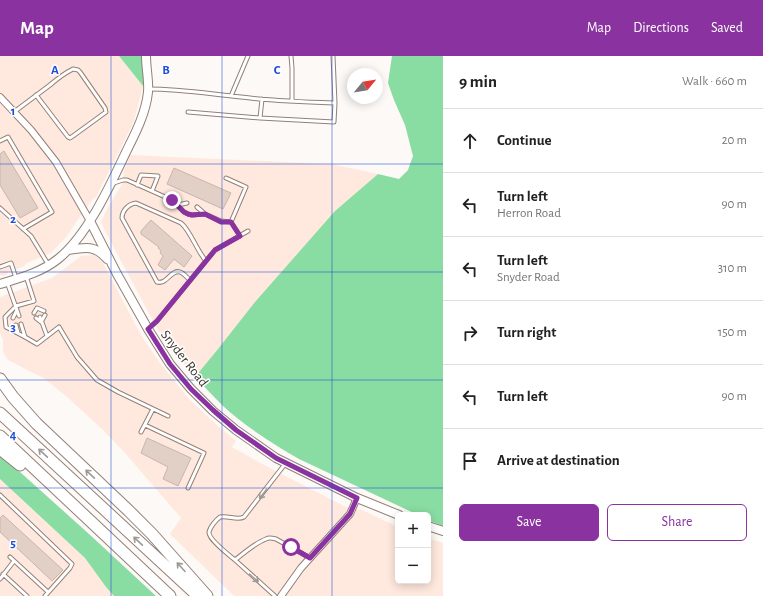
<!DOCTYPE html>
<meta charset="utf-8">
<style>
:root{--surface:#fff;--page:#f2f2f2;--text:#222;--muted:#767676;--line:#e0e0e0;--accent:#8a329f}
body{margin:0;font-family:"Alegreya Sans",sans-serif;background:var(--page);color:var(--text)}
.controls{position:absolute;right:12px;bottom:12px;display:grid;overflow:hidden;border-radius:6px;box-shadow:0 2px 10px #0003}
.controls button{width:36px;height:36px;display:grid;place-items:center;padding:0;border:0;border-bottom:1px solid var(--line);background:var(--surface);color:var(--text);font:20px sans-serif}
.compass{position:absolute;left:347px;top:12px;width:36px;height:36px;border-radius:50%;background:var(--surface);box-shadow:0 2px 10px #0003;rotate:60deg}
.stop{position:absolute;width:12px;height:12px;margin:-9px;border:3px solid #8a329f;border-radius:50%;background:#fff}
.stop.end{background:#8a329f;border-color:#fff;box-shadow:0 1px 4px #0008}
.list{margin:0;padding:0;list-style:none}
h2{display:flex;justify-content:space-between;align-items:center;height:52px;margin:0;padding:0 16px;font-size:17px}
h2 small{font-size:13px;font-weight:400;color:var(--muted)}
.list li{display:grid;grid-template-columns:26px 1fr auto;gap:12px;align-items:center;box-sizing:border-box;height:64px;padding:0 16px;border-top:1px solid var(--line)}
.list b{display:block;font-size:15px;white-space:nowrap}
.list p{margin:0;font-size:13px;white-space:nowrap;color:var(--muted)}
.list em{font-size:13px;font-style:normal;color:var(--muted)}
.actions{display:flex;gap:8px;padding:12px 16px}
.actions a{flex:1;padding:9px 0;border:1px solid var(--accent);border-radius:6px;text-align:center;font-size:14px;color:var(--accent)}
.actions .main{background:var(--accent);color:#fff}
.icon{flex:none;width:22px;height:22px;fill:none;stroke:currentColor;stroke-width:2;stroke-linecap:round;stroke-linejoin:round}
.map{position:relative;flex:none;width:443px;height:540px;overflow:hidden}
header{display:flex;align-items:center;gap:24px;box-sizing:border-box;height:56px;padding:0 20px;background:var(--accent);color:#fff}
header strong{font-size:19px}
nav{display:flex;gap:22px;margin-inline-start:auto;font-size:14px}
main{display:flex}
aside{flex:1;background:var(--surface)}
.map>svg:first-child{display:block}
</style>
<header>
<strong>Map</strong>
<nav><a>Map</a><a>Directions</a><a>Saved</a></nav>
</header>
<main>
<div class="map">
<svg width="443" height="540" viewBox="0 0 443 540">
<rect width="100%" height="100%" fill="#fdf9f7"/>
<path fill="#ffe9de" d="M0,0H119L143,30L134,65L119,96L96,141L93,143L79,162L67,180L51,197L27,207L23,211L8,216L6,219L2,220L0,219Z
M130,99L331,108L378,118L335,155L280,219L195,321L181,304L161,276H159L104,173L101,166L107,153L122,128L124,114Z
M91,199H95L103,207L142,281L160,307L190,344L217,369L236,385L232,391L264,409L346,451L362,454L398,471V525H428V482L443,487V540H234L170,478L181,462L125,397L102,373L67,341L45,323L8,304L3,296V284L0,277V241L52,222L81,200Z
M0,423L85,502L106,531L114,540H0Z"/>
<path fill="#89dca2" d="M119,0H143L144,10L143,30Z
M392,0H443V470L428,464V459H418L299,403C273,388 246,371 223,350C213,340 204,330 195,321L218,293L255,246L335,155L378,118L399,123L408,114L413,100L405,69L394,44L388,27Z
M0,398L89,478L156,540H114L106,531L85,502L0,423Z"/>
<path fill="#e2cfc5" stroke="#c8b5ab" d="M4,95L38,152L20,162L0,129V98Z
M174,112L231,137L223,153L167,128Z
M151,164L192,200L184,211L174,203L165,214L158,209L163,200L160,197L161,195L158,192L159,191L141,178V175Z
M147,382L191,402L178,430L163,423L168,411L141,397Z
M3,459L63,514L52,525L0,476V462Z"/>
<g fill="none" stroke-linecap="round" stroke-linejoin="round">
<g stroke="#928077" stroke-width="5">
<path id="service" d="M291,0L292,12V45
M333,0L335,47
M149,33C180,33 210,38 241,41C272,45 304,46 335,47L334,66L260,62L262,43
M231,40L248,0
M14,56C26,47 38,38 50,29C57,23 65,17 73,13L78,14L80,16L105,52L106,56L73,80L70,82L68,81L36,39
M188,56L260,62
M0,85L8,81L52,156L23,173
M226,122L246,131L231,166
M114,127L123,124H127L172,144L184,156L188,158L192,159L205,158L221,165L231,166L240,180
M137,129L141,119L158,120L152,135
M178,149L187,147
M197,151L205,158
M0,152L31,180L48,208
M0,211L11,207L16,222
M190,224C187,222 184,217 180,216C171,213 167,229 157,226L122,162C122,155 128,148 136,147L181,167C190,174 197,195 206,205
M7,226L19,260
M34,257L37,252L44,255
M40,261L47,280
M13,262L17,254
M36,262L41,266L45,259
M21,268L25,281L37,288L59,271L77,301L97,324L118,336L168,360
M16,269L18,277
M149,272L157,265L215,194L248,175
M25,281L6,271L5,261L16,250L34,245L26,220
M145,369L204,397L188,432
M141,376L153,353
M285,408L244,461C237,465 228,459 220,461C216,464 210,471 209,476C208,483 229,499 235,504C244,497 255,487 266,483C269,481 272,482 276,483L310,502
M0,439L70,506L72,508L70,512L45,540
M10,501L48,536
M235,504L275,540
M3,518L27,540
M0,523L14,505"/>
</g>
<g stroke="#928077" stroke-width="8">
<path id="minor" d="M0,41L31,74L56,106L90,165
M281,540L301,512L350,458L357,442"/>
</g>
<g stroke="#928077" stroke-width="10">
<path id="tertiary" d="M90,165L117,218L148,273L170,308L191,333L213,355L236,374L276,402L357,442L399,459
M68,194C86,191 95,189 107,203
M0,228C20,222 42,216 58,203C87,180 110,130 126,96C135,78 146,57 148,36C149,25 146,12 146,0
M428,470L443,475"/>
</g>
<g stroke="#928077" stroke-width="13">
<path id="motorway" d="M0,323L13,341L36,367L129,455L152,478L207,540
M0,357L198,540
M0,380L170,540
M0,393L20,409"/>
</g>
<use href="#service" stroke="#fff" stroke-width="3"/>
<use href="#minor" stroke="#fff" stroke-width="6"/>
<use href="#tertiary" stroke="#fff" stroke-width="8"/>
<use href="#motorway" stroke="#fff" stroke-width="11"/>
</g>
<defs><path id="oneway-shaft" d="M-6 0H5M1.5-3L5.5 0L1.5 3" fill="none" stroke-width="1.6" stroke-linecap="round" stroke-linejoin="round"/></defs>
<g stroke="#9e9a98">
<use href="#oneway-shaft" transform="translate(43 397) rotate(-137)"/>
<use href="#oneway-shaft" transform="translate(90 418) rotate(-137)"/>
<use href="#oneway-shaft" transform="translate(263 438) rotate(128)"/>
<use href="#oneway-shaft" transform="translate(138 485) rotate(-137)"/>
<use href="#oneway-shaft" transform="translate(181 511) rotate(-132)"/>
<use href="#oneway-shaft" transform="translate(254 522) rotate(41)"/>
</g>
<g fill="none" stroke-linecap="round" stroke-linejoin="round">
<path stroke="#8a329f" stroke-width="5" d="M172,144L184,156L188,158L192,159L205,158L221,166H231L240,180L215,194L157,265L148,273L170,308L191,333L213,354L236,374L276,402L357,442L350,458L310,502L291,491"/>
</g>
<path fill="none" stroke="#1d4ed8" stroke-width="1" stroke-opacity="0.55" d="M111,0V540M222,0V540M332,0V540M0,108H443M0,216H443M0,324H443M0,432H443"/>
<g text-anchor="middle" stroke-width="3" stroke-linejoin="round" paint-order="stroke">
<g font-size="14" fill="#3d3632" stroke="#fff">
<text transform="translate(185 302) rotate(52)" y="5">Snyder Road</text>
</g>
</g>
<g font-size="13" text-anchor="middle" font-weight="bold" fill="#1d4ed8" stroke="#fff" stroke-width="3" stroke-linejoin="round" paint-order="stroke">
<text x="55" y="18">A</text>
<text x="166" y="18">B</text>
<text x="277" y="18">C</text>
<text x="13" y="59">1</text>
<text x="13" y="167">2</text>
<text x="13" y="275">3</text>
<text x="13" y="383">4</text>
<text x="13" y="491">5</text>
</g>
</svg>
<div class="controls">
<button>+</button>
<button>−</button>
</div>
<svg class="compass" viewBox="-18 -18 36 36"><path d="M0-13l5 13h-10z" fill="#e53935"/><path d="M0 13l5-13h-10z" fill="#767676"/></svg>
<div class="stop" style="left:291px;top:491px"></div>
<div class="stop end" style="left:172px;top:144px"></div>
</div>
<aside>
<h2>9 min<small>Walk · 660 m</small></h2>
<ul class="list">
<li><svg class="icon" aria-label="ahead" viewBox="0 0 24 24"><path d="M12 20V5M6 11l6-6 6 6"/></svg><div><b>Continue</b></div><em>20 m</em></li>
<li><svg class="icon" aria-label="left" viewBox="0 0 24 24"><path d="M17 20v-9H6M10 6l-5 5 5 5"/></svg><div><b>Turn left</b><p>Herron Road</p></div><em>90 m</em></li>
<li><svg class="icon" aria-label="left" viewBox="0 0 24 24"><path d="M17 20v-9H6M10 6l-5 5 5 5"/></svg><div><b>Turn left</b><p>Snyder Road</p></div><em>310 m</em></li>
<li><svg class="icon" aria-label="right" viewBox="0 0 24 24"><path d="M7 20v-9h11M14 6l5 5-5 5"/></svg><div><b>Turn right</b></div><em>150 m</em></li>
<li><svg class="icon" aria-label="left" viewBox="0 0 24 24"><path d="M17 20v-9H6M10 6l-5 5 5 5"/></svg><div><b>Turn left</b></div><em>90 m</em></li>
<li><svg class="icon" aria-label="arrive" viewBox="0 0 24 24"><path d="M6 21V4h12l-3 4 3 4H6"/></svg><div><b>Arrive at destination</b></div></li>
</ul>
<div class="actions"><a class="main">Save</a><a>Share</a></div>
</aside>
</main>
